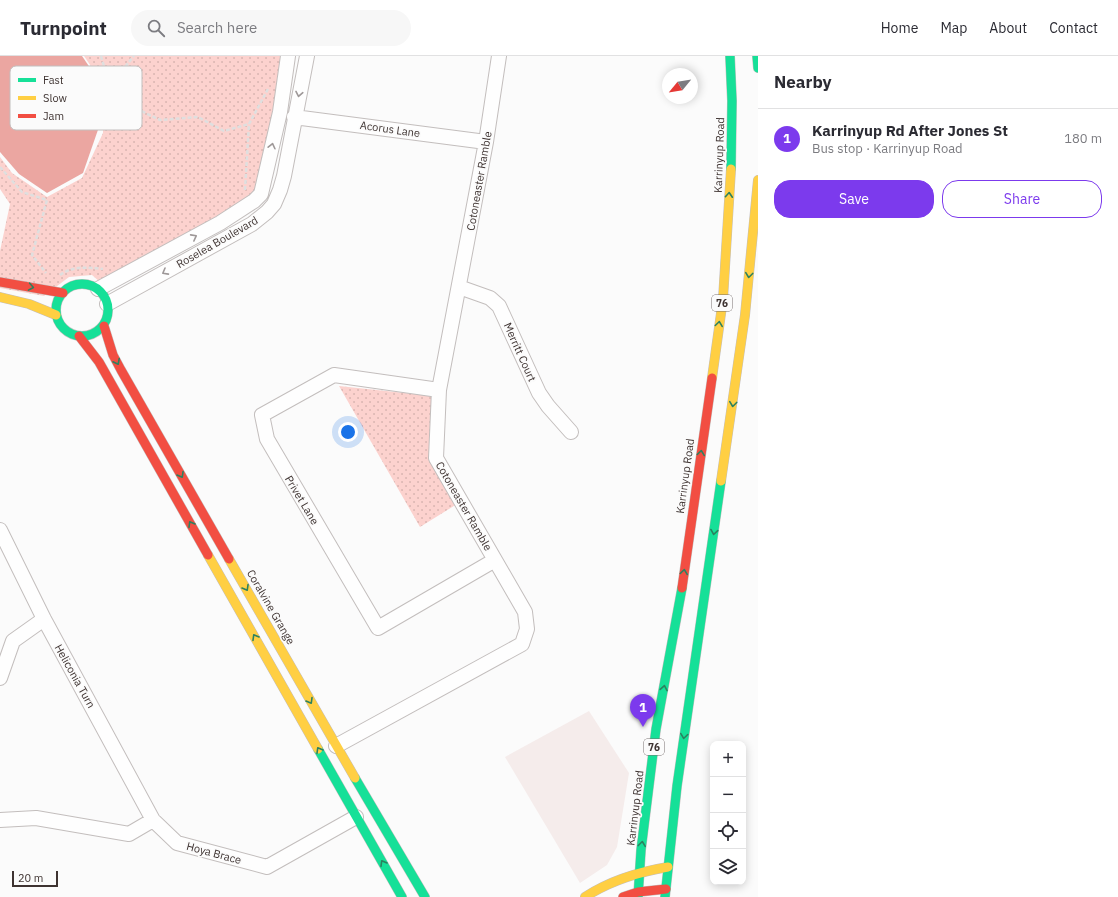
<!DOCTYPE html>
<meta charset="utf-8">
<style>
:root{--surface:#fff;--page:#f7f7f7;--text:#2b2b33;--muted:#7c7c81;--line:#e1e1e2;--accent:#7c3aed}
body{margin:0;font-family:"IBM Plex Sans",sans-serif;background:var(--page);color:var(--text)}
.controls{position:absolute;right:12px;bottom:12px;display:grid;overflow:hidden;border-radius:8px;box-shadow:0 2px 10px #0003}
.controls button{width:36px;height:36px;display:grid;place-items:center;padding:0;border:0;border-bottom:1px solid var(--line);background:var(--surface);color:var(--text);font:20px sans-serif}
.compass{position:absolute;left:662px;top:12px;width:36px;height:36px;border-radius:50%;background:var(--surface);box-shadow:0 2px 10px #0003;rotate:240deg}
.scale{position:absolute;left:12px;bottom:10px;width:46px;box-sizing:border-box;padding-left:4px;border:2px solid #3e3331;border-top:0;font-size:11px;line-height:14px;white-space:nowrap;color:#3e3331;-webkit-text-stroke:3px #fbfbfb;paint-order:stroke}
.you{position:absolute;left:348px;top:376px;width:14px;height:14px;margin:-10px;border:3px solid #fff;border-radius:50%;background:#1a73e8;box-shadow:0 0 0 6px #1a73e833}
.badge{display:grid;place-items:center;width:26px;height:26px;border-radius:50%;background:var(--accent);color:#fff;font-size:13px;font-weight:700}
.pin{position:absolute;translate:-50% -33px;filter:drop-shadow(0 1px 2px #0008)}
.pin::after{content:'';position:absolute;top:21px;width:14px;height:12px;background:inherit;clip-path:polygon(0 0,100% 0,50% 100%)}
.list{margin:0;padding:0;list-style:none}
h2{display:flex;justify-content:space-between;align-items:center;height:52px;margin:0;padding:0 16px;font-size:17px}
h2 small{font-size:13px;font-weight:400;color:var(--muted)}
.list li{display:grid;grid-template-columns:26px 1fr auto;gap:12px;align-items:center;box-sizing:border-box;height:60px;padding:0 16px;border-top:1px solid var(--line)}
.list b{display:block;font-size:15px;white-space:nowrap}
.list p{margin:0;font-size:13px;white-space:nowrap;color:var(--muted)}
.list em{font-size:13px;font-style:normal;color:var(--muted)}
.actions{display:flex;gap:8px;padding:12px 16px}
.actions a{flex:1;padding:9px 0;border:1px solid var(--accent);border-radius:16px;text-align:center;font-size:14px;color:var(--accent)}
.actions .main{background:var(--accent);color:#fff}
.icon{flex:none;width:22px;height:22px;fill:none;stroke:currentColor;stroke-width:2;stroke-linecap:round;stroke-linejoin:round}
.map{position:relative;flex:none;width:758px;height:841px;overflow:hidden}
header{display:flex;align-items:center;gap:24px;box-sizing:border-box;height:56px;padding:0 20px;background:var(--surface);border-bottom:1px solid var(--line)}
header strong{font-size:19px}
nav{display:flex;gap:22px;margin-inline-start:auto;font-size:14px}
.search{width:280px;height:36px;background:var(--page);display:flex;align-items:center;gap:10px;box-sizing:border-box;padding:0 14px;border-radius:22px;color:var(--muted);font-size:15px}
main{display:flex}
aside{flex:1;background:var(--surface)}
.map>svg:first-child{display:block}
</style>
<header>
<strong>Turnpoint</strong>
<div class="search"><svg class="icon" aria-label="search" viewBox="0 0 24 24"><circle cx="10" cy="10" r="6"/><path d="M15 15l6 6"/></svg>Search here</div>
<nav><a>Home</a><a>Map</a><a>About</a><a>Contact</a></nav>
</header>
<main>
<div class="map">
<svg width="758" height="841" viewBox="0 0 758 841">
<defs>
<pattern id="park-dots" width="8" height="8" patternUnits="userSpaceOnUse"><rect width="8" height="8" fill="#fcd2ce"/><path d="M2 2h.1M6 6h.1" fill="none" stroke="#d9b5b1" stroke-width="1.8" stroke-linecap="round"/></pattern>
</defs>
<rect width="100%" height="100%" fill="#fbfbfb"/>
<path fill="#f5eceb" d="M589,655L629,717L617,791L607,809L580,827L505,701Z"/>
<path fill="url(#park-dots)" d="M84,0H288L259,137L109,234L92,219L69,221L44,240L0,232V195L10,148L0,133V101L12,117L47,141L82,122L103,77V28Z
M339,330L433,340L430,403L457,448L420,471Z"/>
<path fill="#eba6a1" d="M0,0H82L99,25L100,68L83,117L47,137L19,118L0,96Z"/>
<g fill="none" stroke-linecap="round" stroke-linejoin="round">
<g stroke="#c3bebd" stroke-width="16">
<path id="street" d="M294,61L486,86
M459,231L490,242L499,250L539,337L548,350L571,376
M98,233L220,167L254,145L261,138L280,56L288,0
M107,248L252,168L267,156L274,148L280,134L284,120L307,0
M439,334L334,319L262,359L267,383L378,572L495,504
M0,474L44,563L153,764
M0,622L13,585L44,563
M336,690L522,588L527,573L525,556L436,402L439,334L486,86L499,0
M0,764L36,762L129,778L153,764L177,787L267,811L356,761"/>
</g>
<g stroke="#c3bebd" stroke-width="10">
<path id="fast" d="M730,0L732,45L731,113
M757,0L758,12
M56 254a26 26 0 1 1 52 0a26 26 0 1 1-52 0Z
M318,693L402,841
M355,722L425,841
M638,841L641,794L656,673L682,532
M665,841L677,730L721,425"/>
</g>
<g stroke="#c3bebd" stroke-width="10">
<path id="slow" d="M0,241L29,248L56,259
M712,322L723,243L731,113
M721,425L745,259L758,124
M208,499L318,693
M229,503L355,722
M585,841C611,824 638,816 668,811"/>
</g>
<g stroke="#c3bebd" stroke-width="10">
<path id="jam" d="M0,226L63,237
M104,270L113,299L121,314L229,503
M79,280L99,306L208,499
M682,532L712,322
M623,841L638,836L666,833"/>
</g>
<path stroke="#dfdfdf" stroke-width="2.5" stroke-dasharray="4 2" stroke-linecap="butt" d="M101,0L109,28L133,51L160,64L198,61L224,75L249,68
M133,51L124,12L134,0
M0,111L22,136L47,144L32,199L46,217
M245,134L249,68L268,33
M60,219C72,210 88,211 103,213"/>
<use href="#street" stroke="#fefefe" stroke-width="14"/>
<use href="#fast" stroke="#16e098" stroke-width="9"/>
<use href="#slow" stroke="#ffcf43" stroke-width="9"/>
<use href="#jam" stroke="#f24e42" stroke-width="9"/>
</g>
<defs><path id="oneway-chevron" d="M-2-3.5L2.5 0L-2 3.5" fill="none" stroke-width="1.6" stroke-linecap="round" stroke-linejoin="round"/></defs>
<g stroke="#9e9898">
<use href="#oneway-chevron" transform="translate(299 38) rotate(101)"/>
<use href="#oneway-chevron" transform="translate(272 90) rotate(-77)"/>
<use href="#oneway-chevron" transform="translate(194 181) rotate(-28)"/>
<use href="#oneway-chevron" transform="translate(165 216) rotate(151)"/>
</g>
<g stroke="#2c815f">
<use href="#oneway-chevron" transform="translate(729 139) rotate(-86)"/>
<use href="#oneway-chevron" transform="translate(749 219) rotate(97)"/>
<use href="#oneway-chevron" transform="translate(31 231) rotate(10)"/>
<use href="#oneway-chevron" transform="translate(719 268) rotate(-82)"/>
<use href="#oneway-chevron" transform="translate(117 306) rotate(63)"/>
<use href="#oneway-chevron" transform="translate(733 348) rotate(97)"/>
<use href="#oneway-chevron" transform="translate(701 397) rotate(-82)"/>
<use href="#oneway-chevron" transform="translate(181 419) rotate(60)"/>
<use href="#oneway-chevron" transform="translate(191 468) rotate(-120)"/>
<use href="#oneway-chevron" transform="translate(714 476) rotate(99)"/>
<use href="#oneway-chevron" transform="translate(684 516) rotate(-82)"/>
<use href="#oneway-chevron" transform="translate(246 532) rotate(60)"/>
<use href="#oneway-chevron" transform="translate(255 581) rotate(-120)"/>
<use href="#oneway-chevron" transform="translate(664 632) rotate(-80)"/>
<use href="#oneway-chevron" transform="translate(310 645) rotate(60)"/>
<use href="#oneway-chevron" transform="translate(684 680) rotate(98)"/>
<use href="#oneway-chevron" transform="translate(319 694) rotate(-120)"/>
<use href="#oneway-chevron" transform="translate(642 788) rotate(-83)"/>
<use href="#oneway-chevron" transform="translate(383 807) rotate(-120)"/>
</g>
<g text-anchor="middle" stroke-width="3.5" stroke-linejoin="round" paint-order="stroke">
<g fill="#fbfbfb" stroke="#776f6e" stroke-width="1">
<rect x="712" y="239" width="20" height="16" rx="3"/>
<rect x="644" y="683" width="20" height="16" rx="3"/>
</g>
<g font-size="10" font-weight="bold" fill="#3e3331">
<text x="722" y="251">76</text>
<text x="654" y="695">76</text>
</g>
<g font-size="11" fill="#3e3331" stroke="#fbfbfb">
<text transform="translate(390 73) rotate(8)" y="4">Acorus Lane</text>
<text transform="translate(719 99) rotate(-88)" y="4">Karrinyup Road</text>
<text transform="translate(479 125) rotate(-80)" y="4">Cotoneaster Ramble</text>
<text transform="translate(217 186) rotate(-30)" y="4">Roselea Boulevard</text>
<text transform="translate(520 296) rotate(66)" y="4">Merritt Court</text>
<text transform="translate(685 420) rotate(-82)" y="4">Karrinyup Road</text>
<text transform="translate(302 444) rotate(59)" y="4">Privet Lane</text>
<text transform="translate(464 450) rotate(60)" y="4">Cotoneaster Ramble</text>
<text transform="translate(271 551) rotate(60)" y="4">Coralvine Grange</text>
<text transform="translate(75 620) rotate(61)" y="4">Heliconia Turn</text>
<text transform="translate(635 752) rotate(-83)" y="4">Karrinyup Road</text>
<text transform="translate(214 797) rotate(15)" y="4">Hoya Brace</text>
</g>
</g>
<rect x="10" y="10" width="132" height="64" rx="6" fill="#fbfbfb" stroke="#c2bfbe" stroke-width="1"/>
<rect x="18" y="22" width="18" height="4" fill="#16e098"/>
<rect x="18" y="40" width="18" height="4" fill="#ffcf43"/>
<rect x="18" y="58" width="18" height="4" fill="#f24e42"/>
<g font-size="11" fill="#3e3331">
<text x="43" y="28">Fast</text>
<text x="43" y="46">Slow</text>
<text x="43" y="64">Jam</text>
</g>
</svg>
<div class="controls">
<button>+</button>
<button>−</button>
<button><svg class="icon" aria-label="locate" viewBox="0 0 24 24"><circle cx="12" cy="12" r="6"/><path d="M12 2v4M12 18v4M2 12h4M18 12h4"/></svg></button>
<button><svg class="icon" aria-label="layers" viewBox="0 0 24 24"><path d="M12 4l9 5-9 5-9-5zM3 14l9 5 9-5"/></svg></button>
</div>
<svg class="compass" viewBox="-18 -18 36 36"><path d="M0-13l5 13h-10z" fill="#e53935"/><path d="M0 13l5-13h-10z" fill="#7c7c81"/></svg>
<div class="scale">20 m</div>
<div class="you"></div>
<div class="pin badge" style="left:643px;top:671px">1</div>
</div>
<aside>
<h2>Nearby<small></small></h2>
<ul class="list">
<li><span class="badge">1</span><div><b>Karrinyup Rd After Jones St</b><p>Bus stop · Karrinyup Road</p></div><em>180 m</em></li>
</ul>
<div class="actions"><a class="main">Save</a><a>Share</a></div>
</aside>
</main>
